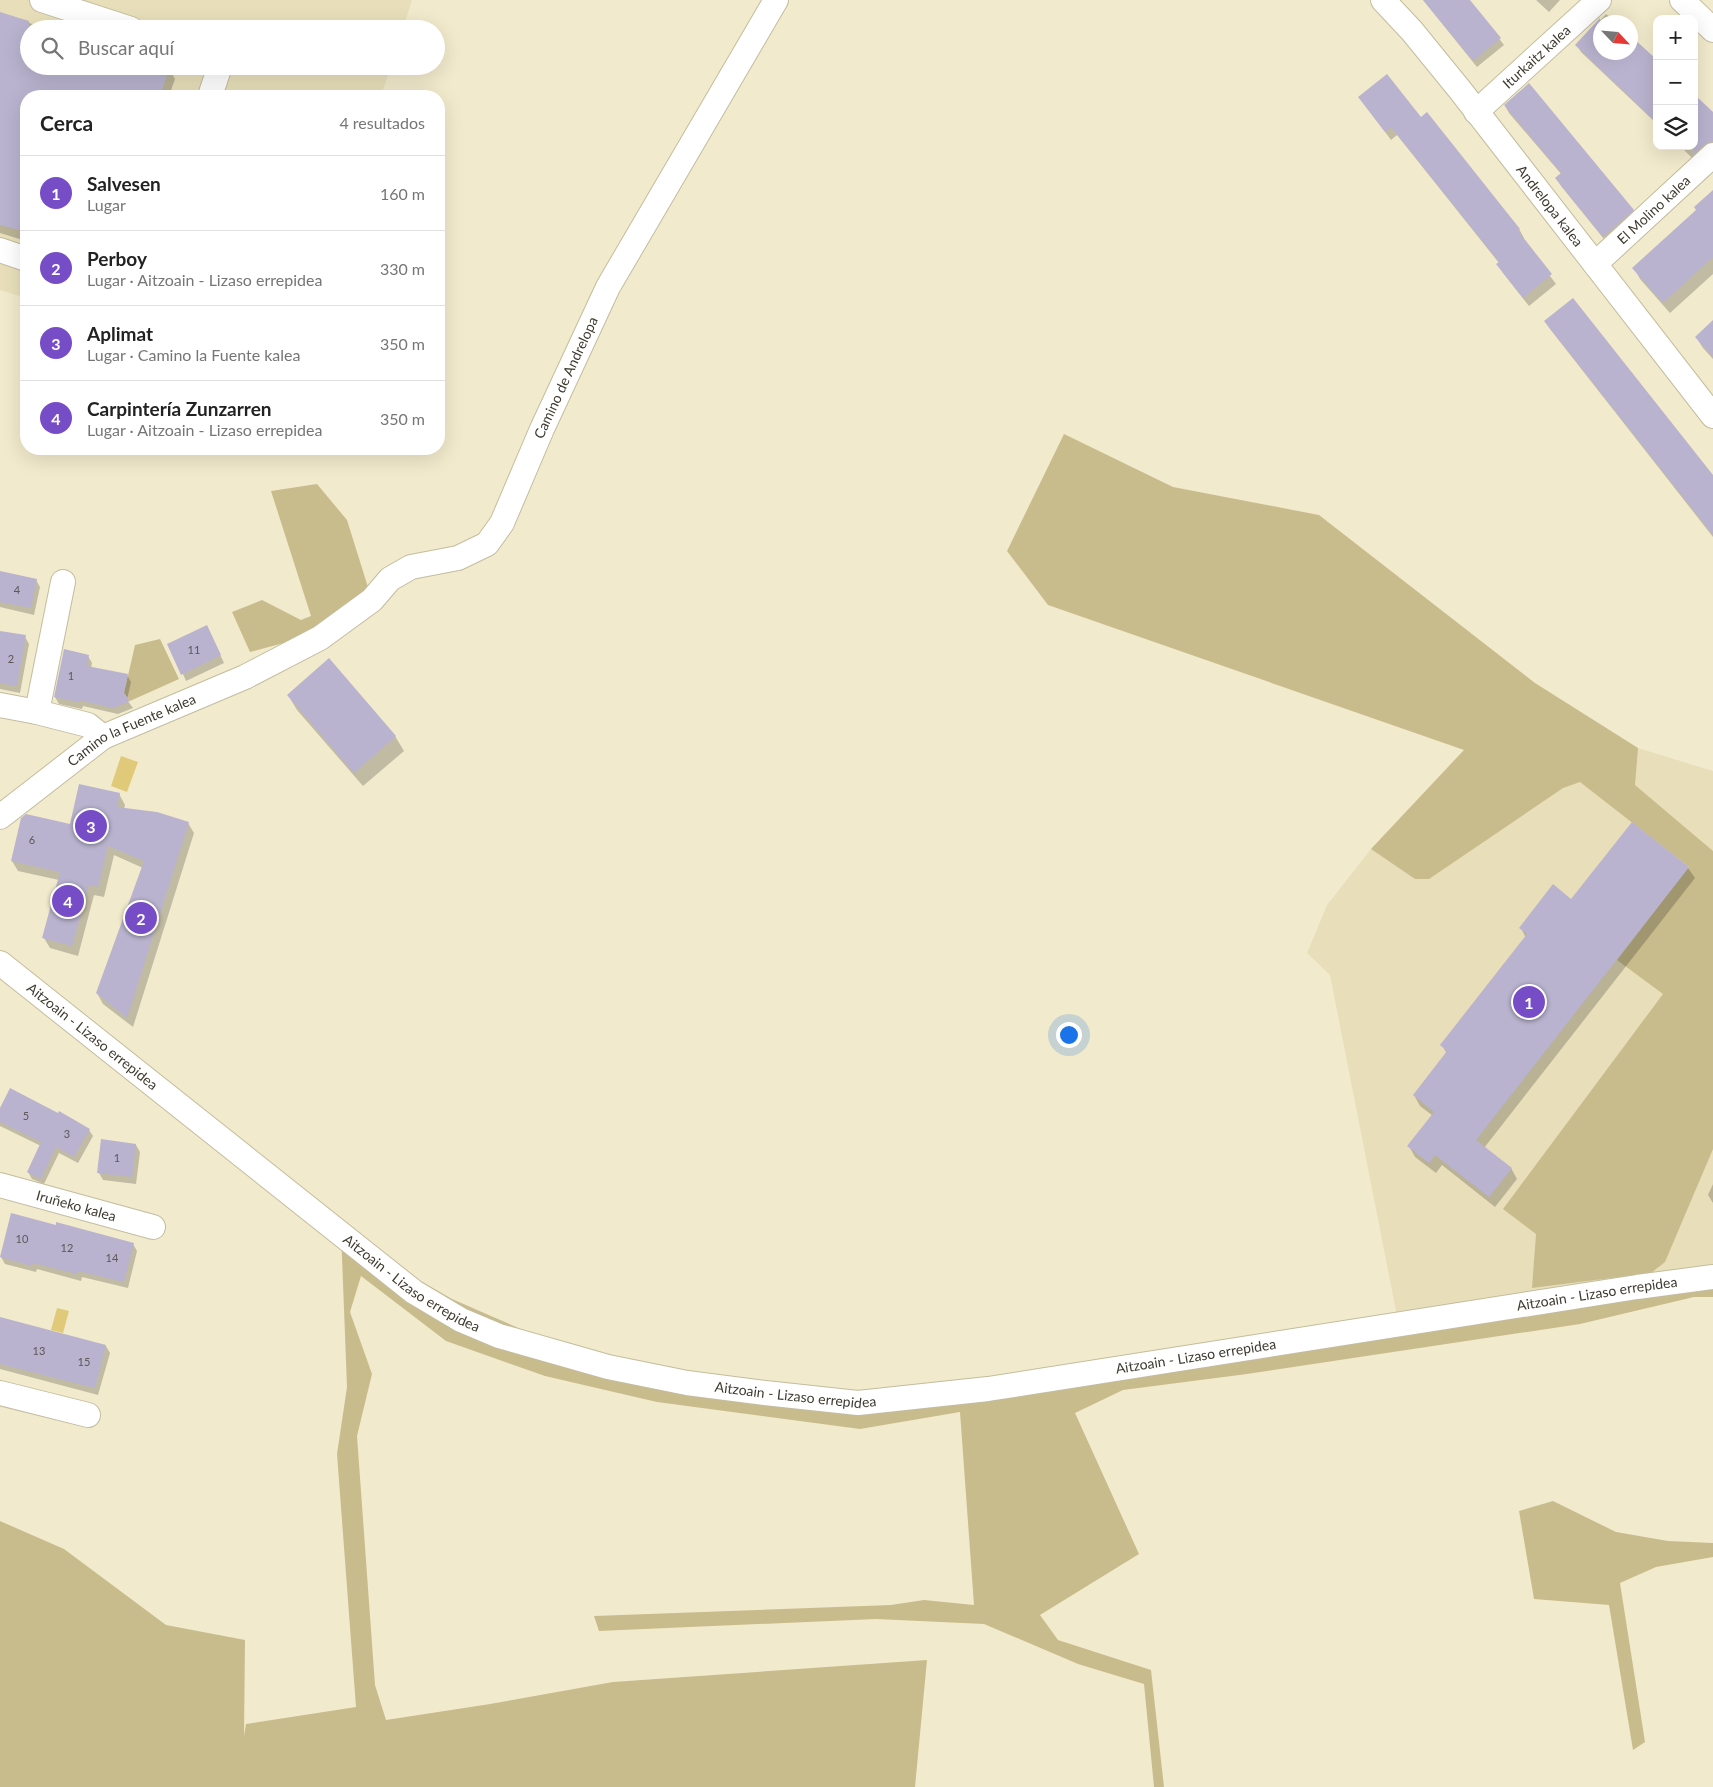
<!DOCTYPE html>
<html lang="es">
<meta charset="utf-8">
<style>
:root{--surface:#fff;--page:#f2f2f2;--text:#222;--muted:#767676;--line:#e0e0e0;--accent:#764dc6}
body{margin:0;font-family:Lato,sans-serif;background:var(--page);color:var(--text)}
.controls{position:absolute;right:15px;top:15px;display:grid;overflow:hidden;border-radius:10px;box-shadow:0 5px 20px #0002}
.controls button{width:45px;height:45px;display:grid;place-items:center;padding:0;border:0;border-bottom:1px solid var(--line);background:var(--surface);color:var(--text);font:25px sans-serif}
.compass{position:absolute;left:1593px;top:15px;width:45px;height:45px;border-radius:50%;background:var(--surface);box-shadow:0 5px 20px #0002;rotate:116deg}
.you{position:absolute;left:1068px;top:1034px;width:18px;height:18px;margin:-12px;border:4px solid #fff;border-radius:50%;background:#1a73e8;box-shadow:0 0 0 8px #1a73e833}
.badge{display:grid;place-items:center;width:32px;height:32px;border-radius:50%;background:var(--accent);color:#fff;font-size:16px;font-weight:700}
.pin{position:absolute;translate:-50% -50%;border:2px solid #fff;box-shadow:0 1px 5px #0006}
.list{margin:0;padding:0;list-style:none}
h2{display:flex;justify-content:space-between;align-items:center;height:65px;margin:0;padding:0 20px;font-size:21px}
h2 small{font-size:16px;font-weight:400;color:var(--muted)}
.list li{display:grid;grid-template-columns:32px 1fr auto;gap:15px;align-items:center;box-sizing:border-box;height:75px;padding:0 20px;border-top:1px solid var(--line)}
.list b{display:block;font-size:19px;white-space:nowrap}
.list p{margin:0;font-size:16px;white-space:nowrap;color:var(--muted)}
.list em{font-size:16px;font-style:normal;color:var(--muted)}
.icon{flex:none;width:28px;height:28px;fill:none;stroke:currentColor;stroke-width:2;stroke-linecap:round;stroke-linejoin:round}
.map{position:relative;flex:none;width:1713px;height:1787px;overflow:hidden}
.search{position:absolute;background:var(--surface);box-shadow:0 5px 20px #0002;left:20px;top:20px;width:425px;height:55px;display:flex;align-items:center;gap:12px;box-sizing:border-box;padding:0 18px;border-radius:28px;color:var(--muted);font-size:19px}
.panel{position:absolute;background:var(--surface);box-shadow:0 5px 20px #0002;left:20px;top:90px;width:425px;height:365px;border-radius:20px}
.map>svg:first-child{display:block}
</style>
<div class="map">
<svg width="1713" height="1787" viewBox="0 0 1713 1787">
<rect width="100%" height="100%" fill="#f2eacc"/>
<path fill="#e8dfba" d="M0,0H412L403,29H29V66H391L381,96H26V298L0,290Z
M1638,748L1713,771V1280L1391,1325L1396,1311L1330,975L1307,953L1327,905L1371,849L1464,750Z"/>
<path fill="#c9bc8c" d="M1064,434L1173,487L1319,515L1535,683L1638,748L1635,785L1713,851V1149L1665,1262L1651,1273L1532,1288L1536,1234L1503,1209L1663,994L1617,960L1689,867L1580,782L1563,788L1429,879H1415L1371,849L1464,750L1048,605L1007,551Z
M317,484L347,520L372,600L335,629L250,652L232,612L262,600L301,620L311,616L271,491Z
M160,639L179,679L130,701L124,693L135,645Z
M341,1231L383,1260L452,1299L608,1367L765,1393L961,1392L1713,1286V1297H1694L1580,1324L1247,1374L1123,1390L1075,1413L1139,1554L1040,1615L1058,1640L1151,1670L1164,1787H1154L1144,1684L1078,1664L984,1624L876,1619L599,1631L594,1616L891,1605L924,1600L974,1605L960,1412L860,1429L657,1402L545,1376L446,1341L361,1276L350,1312L372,1374L357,1436L375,1685L386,1720L490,1704L613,1682L927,1660L915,1787H0V1521L64,1549L166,1625L245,1640L244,1736L246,1724L356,1707L337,1454L347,1387Z
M1553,1501L1616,1532L1668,1541L1713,1543V1557L1656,1567L1620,1583L1645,1742L1633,1750L1609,1605L1534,1599L1519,1511Z"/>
<path fill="#e0ca7a" d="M121,756L138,762L127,792L111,786Z
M57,1308L69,1311L63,1333L51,1330Z"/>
<path fill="#0003" d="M1423,0H1469L1504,45L1477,67Z
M1536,0H1560L1549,12Z
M0,13L47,29H29V66L169,68L175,79L169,96H26V241L0,233Z
M1606,14L1616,22H1600V52L1657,61V124L1581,52L1577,45Z
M1360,98L1421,119L1519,229L1524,238L1523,240L1556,284L1529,306L1503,273L1498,264L1499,263L1397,135L1391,140Z
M1505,106L1633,210L1637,217L1608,244L1561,186L1557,179L1562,175L1509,113Z
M1713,114V150L1696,162L1680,146H1694Z
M1713,192V274L1670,313L1640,279L1634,268L1697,210Z
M1545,321L1713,478V537L1550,329Z
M1713,322V359L1703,348L1696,337Z
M0,572L36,580L40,587L34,615L0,607Z
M0,632L25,637L29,644L20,693L0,689Z
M210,633L224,663L186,681L183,674Z
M88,656L92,663L91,668L127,675L131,682L127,700L133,708L118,714L83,706L82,709L59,704L55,697Z
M288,695L395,736L404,751L363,786L297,710Z
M119,794L125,805L124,809L188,823L194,833L133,1027L103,1004L97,993L143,868L114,855L104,897L94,895L78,956L50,948L44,938L59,880L18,871L12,861Z
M1688,868L1695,878L1484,1148L1511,1168L1517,1179L1495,1207L1442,1165L1436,1173L1415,1157L1409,1146L1433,1116L1420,1106L1414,1095L1447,1054L1442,1045L1526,938L1521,928L1572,901Z
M0,1111L89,1130L93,1136L78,1163L59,1153L44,1184L32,1179L28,1172L41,1146L0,1126Z
M136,1145L140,1152L136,1184L103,1180L99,1173Z
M1713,1184V1203L1708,1195Z
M133,1244L137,1251L128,1288L82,1277L81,1281L37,1269L36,1272L5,1264L1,1257Z
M0,1319L106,1346L110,1353L98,1395L0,1369Z"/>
<path fill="#b9b3cf" d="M1423,0H1470L1501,38L1473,61Z
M0,12L29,21V66H170L160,96H26V232L0,225Z
M1600,18V52H1630V35L1657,60V123L1575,45Z
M1387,74L1421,117L1427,112L1520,229L1518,231L1552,274L1523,298L1496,264L1499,262L1391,127L1385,132L1358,97Z
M1529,83L1634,210L1603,237L1555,178L1561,173L1504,105Z
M1694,94L1713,112V141L1704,145L1694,154Z
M1713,190V257L1663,303L1632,268L1696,210L1694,207Z
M1573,298L1713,475V535L1544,321Z
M1713,320V357L1695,337Z
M0,571L37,579L31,608L0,602Z
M207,625L221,655L181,675L167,644Z
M0,631L26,635L17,686L0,683Z
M64,649L89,655L87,666L128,674L124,693L130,701L113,708L79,700V702L54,697Z
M329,658L396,736L354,773L287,695Z
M79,784L120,793L117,807L157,812L189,822L127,1018L96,993L144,861L108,846L98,887L89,885L72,946L42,938L60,872L11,861L21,818L26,814L70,824Z
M1632,822L1689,867L1476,1140L1512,1168L1489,1197L1435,1155L1429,1163L1407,1146L1434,1112L1413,1095L1447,1051L1440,1045L1527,934L1519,928L1553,884L1571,899Z
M10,1088L58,1113L59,1111L90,1129L74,1157L56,1147L41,1179L27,1172L41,1142L0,1122V1108Z
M101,1139L136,1144L132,1177L97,1173Z
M11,1213L56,1225V1222L134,1243L124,1282L78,1271L77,1274L33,1263L32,1266L0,1257Z
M0,1317L106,1345L95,1388L0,1364Z"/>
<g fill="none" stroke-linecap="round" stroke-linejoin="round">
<g stroke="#c3bc9f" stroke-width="26">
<g id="minor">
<path d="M42,0L131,29"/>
<path id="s1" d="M1383,0L1412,31L1460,90L1713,416"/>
<path d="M1682,0L1713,30"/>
<path d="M210,96L220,66"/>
<path id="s2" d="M1476,112L1599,0"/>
<path d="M0,250L26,259"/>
<path id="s3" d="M1595,264L1713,155"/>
<path d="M0,705L37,712L88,725L103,737"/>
<path d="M37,712L63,582"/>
<path id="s4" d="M0,817L103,737L245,677L320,638L372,600L390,579L411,567L458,558L487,544L502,523L542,429L608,287L776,0"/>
<path id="s5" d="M0,963L414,1292L461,1320L499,1336L608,1367L687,1383L765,1393L858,1403L988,1389L1637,1287L1713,1277"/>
<path id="s6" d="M0,1185L153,1227"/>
<path d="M0,1393L88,1415"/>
</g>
</g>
<use href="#minor" stroke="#fff" stroke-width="24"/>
</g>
<g text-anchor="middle" stroke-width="4.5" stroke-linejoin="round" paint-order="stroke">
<g font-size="11" fill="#5c5857">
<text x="17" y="594">4</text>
<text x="194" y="654">11</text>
<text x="11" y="663">2</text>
<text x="71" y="680">1</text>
<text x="32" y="844">6</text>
<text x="26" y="1120">5</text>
<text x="67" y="1138">3</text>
<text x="117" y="1162">1</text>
<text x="22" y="1243">10</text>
<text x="67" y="1252">12</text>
<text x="112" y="1262">14</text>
<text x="39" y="1355">13</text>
<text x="84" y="1366">15</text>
</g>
<g font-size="14" fill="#3d3a2f" stroke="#fff">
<text dy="5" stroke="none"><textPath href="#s2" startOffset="82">Iturkaitz kalea</textPath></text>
<text dy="5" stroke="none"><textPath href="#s1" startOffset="265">Andrelopa kalea</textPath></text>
<text dy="5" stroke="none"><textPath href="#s3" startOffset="80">El Molino kalea</textPath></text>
<text dy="5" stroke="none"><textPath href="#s4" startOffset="750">Camino de Andrelopa</textPath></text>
<text dy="5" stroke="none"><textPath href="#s4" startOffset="159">Camino la Fuente kalea</textPath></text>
<text dy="5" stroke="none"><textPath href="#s5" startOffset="118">Aitzoain - Lizaso errepidea</textPath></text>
<text dy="5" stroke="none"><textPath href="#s6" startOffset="79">Iruñeko kalea</textPath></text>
<text dy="5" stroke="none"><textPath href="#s5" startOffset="522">Aitzoain - Lizaso errepidea</textPath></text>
<text dy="5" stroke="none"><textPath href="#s5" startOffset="1738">Aitzoain - Lizaso errepidea</textPath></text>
<text dy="5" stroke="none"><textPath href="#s5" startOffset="1332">Aitzoain - Lizaso errepidea</textPath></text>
<text dy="5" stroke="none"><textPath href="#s5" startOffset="928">Aitzoain - Lizaso errepidea</textPath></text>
</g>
</g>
</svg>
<div class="controls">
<button>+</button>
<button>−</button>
<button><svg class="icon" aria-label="layers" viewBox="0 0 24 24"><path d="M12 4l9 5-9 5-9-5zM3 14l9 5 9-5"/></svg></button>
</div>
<svg class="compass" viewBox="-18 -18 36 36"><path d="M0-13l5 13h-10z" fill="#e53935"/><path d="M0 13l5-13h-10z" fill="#767676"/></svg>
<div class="you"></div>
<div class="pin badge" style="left:1529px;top:1002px">1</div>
<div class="pin badge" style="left:141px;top:918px">2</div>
<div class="pin badge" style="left:91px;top:826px">3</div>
<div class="pin badge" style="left:68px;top:901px">4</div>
<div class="search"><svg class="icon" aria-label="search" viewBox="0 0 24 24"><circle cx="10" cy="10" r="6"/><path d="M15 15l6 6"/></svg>Buscar aquí</div>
<section class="panel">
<h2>Cerca<small>4 resultados</small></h2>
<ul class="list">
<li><span class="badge">1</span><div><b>Salvesen</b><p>Lugar</p></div><em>160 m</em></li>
<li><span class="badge">2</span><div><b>Perboy</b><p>Lugar · Aitzoain - Lizaso errepidea</p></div><em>330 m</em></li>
<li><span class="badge">3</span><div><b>Aplimat</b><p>Lugar · Camino la Fuente kalea</p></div><em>350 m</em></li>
<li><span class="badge">4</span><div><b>Carpintería Zunzarren</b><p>Lugar · Aitzoain - Lizaso errepidea</p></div><em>350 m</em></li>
</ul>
</section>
</div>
